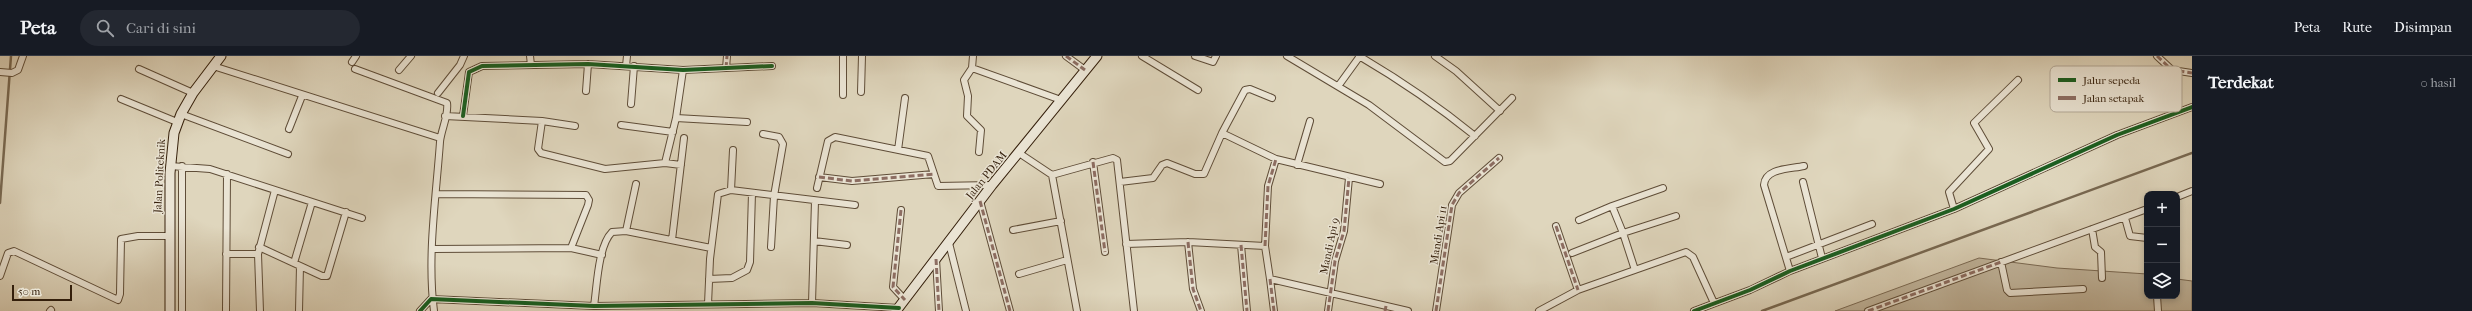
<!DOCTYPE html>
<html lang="id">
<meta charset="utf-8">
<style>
:root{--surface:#171b24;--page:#242831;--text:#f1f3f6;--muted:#9ea1a6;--line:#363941}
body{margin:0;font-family:"IM FELL French Canon",serif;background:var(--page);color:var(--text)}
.controls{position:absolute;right:12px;bottom:12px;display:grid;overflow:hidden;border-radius:8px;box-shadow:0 2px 6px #0003}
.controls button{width:36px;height:36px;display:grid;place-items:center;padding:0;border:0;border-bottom:1px solid var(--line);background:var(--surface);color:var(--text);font:20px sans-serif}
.scale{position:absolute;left:12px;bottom:10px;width:60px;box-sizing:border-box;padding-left:4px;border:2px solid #341f0b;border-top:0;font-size:11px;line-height:14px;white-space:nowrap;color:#341f0b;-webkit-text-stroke:3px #eae4d4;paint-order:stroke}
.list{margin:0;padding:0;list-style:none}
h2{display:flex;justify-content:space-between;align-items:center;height:52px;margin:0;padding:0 16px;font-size:17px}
h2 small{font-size:13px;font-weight:400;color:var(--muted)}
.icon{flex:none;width:22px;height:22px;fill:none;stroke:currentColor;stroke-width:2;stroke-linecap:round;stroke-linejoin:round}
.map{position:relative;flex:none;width:2192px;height:255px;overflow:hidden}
header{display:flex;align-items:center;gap:24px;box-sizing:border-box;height:56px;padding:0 20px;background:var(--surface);border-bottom:1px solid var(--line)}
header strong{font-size:19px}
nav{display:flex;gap:22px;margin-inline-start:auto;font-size:14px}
.search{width:280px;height:36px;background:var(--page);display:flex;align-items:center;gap:10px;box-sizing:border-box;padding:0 14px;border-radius:22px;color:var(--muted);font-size:15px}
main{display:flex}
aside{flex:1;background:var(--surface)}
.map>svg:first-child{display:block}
</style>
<header>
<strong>Peta</strong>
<div class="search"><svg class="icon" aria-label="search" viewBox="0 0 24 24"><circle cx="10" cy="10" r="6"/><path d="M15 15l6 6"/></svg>Cari di sini</div>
<nav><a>Peta</a><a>Rute</a><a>Disimpan</a></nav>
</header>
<main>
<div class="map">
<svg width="2192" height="255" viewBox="0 0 2192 255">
<rect width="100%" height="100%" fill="#dfd6bd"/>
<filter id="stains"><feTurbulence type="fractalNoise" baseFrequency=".005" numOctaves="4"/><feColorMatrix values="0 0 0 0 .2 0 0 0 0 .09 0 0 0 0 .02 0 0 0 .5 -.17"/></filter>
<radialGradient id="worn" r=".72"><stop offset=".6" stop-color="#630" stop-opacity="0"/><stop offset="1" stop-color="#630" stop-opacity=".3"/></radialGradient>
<path fill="#c2b79f" stroke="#7b6b55" d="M1979,202L2057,212L2147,218V240H2177V223L2192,225V255H1835Z"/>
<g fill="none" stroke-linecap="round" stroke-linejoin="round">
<path stroke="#786851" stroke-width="2.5" d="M0,147L11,0
M1762,255L2192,97"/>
<g stroke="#5f4d38" stroke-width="8">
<path id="street" d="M530,0L531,9
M973,0L972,12L964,24L968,40L967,60L981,74L979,96
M1066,0L1085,14
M1142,0L1198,34
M1195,0L1213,6L1216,0
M1287,0L1369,49L1445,106L1450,105L1512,42
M1359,0C1400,24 1438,50 1475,80
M1435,0L1456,15L1500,55
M2157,0L2172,14L2192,17
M352,6L356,0
M213,10L440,82
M626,10L627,0
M726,12L727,0
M972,12L1061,44
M139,13L193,37
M355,13L447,47C449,59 441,74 440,86C436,142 427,200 434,255
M399,14L411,0
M0,16L12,17L18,14L23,0
M1339,29L1360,0
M586,35L588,8
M861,36L862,0
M438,37L460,9L464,0
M843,39V0
M121,43L177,66
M631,48L634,10
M181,58L288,98
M445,60L542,65L575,70
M463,60L469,16L482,10L588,8L683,14L772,10
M676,62L747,66
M542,65L538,93L541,97L605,113L665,107L681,109
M621,69L673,76
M289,73L302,40
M1222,77L1276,103L1380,128
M763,78L779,81L783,88L774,140L771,191
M898,94L905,42
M1019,97L1052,119L1113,102L1117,104L1134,255
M1093,106L1105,196
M665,107L676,62L683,14
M1297,109L1310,65
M170,110L210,113L362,162
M1052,119L1077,255
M819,121L852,125L934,118
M1120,126L1153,122L1162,109L1167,107L1195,118H1204L1222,77L1245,34L1250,33L1272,42
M1803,126L1822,202
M817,132L828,85L835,81L928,100L938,130L992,129
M731,134L733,94
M436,138L586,139L589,144L588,149L571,192
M2177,141L2192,135
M980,145L1010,255
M1612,150L1663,132
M1954,153L1949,136L1989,93L1974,67L2018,24
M901,154L893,231L905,244
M2125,162L2130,180L2147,182
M1579,164L1612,150L1623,177L1676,160
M1556,170L1578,234
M2092,173L2095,191L2101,196L2102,222
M1013,174L1061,165
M626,175L636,128
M672,184L684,82
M814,185L847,189
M1188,186L1193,233L1201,255
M949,187L966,255
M1126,188L1188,186L1265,190L1270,223L1408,255
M1241,189L1247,255
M1265,190L1268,130L1276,103
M259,191L322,220H327L346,156
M432,193L571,192L602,199
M1572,197L1623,177L1635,214
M226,198H258
M1786,201L1872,168
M936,203L939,255
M2001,206L2007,234L2010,237L2083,233
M294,207L312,146
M1790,215L1764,129C1765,112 1790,113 1804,110
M1019,218L1067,204
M0,220L8,197L14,195L118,244L120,238L121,183L138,180H169
M709,223L732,222L747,214L750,206L752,137
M1270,223L1274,255
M2157,240L2158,255
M812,247L815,145
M708,248L710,203L718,138L731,134L855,149
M594,250C597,230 598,190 612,176L626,175L711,192
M50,255L51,254
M182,255V110
M226,255L227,118
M260,255L258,198L275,134
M299,255L300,210
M420,255L431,243L594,250L812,247L899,252
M1328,255L1335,205L1344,175L1349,122
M1436,255L1452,149L1459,137L1499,102
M1539,255L1578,234L1686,196L1693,201L1714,247
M1694,255L1750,234L1790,215L1954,153L2117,79L2192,51
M1868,255L2147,153"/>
</g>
<g stroke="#341f0b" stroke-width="11">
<path id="secondary" d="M170,255V117L174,77L181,58L193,37L221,0
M896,255L992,129L1097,0"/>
</g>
<use href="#street" stroke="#eae4d4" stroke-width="6"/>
<use href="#secondary" stroke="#eae4d4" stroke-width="9"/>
<path stroke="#8d6e63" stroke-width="3" stroke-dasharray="6 3" stroke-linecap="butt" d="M1066,0L1085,14
M2157,0L2172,14L2192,17
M726,12L727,0
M1093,106L1105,196
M819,121L852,125L934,118
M980,145L1010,255
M901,154L893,231L905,244
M1556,170L1578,234
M1188,186L1193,233L1201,255
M1241,189L1247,255
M1265,190L1268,130L1276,103
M936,203L939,255
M1270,223L1274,255
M1328,255L1335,205L1344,175L1349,122
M1385,255L1386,250
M1436,255L1452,149L1459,137L1499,102
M1868,255L2001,206"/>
<g stroke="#eae4d4" stroke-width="6">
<path id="cycleway" d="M463,60L469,16L482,10L588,8L683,14L772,10
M420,255L431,243L594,250L812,247L899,252
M1694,255L1750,234L1790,215L1954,153L2117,79L2192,51"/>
</g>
<use href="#cycleway" stroke="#1b5e20" stroke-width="4"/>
</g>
<g text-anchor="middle" stroke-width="3" stroke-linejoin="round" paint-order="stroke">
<g font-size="11" fill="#341f0b" stroke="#eae4d4">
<text transform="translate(986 119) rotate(-51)" y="4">Jalan PDAM</text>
<text transform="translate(159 120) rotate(-87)" y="4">Jalan Politeknik</text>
<text transform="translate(1438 179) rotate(-81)" y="4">Mandi Api 11</text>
<text transform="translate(1329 190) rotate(-78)" y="4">Mandi Api 9</text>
</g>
</g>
<rect x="2050" y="10" width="132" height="46" rx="6" fill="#eae4d4" stroke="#b3a998" stroke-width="1"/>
<rect x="2058" y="22" width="18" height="4" fill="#1b5e20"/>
<rect x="2058" y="40" width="18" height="4" fill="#8d6e63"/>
<g font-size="11" fill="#341f0b">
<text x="2083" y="28">Jalur sepeda</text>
<text x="2083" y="46">Jalan setapak</text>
</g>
<rect width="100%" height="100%" filter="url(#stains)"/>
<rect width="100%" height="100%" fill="url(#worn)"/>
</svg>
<div class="controls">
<button>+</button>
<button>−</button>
<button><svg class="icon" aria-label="layers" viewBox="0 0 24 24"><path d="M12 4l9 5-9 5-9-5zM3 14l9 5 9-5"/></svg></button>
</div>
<div class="scale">50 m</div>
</div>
<aside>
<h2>Terdekat<small>0 hasil</small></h2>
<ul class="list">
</ul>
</aside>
</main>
